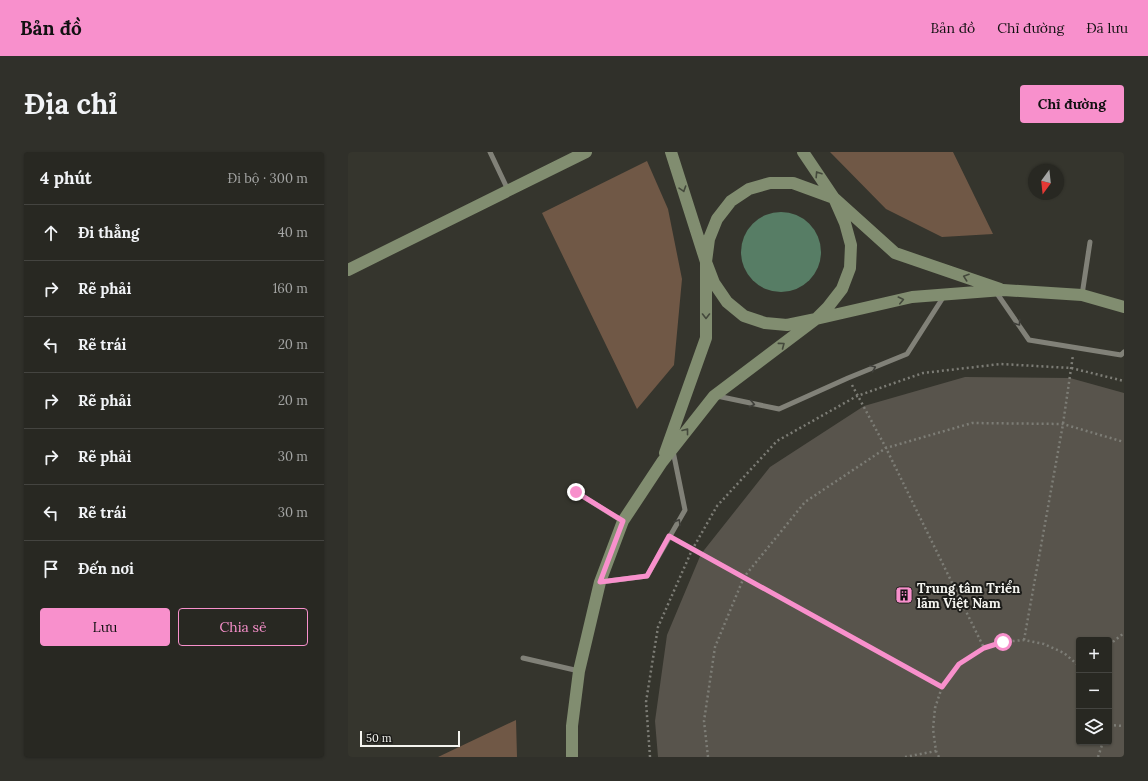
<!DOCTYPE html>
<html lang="vi">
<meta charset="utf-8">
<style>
:root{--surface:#282822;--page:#30302a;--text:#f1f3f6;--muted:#a5a6a5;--line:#444440;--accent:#f890cc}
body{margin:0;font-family:Lora,serif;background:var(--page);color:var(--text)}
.controls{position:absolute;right:12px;bottom:12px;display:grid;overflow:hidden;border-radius:4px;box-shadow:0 1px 3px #0004}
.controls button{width:36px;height:36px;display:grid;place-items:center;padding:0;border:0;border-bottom:1px solid var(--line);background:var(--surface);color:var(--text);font:20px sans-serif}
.compass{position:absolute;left:680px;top:12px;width:36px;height:36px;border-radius:50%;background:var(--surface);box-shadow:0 1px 3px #0004;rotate:195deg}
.scale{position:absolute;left:12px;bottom:10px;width:100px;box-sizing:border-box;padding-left:4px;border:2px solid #f4f4ef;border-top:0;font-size:11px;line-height:14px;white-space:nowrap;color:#f4f4ef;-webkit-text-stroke:3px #1c1c19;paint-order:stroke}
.stop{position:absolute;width:12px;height:12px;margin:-9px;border:3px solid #f890cc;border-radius:50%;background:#fff}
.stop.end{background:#f890cc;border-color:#fff;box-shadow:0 1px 4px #0008}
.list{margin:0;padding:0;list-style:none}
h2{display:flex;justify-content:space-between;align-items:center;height:52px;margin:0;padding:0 16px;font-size:17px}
h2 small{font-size:13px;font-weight:400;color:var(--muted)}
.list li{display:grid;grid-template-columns:26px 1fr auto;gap:12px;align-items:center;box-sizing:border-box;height:56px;padding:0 16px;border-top:1px solid var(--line)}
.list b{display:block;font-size:15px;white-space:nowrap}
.list em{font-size:13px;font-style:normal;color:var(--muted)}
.actions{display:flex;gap:8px;padding:12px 16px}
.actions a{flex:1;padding:9px 0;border:1px solid var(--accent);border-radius:4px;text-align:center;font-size:14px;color:var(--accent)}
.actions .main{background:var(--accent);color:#111}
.icon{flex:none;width:22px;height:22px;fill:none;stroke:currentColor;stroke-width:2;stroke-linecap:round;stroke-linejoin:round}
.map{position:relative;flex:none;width:776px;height:605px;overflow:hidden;border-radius:4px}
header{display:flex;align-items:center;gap:24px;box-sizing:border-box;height:56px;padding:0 20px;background:var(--accent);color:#111}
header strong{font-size:19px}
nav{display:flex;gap:22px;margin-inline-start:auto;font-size:14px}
.intro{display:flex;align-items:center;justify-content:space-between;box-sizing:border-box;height:96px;padding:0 24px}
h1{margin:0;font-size:28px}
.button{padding:10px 18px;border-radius:4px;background:var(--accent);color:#111;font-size:14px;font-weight:700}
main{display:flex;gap:24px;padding:0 24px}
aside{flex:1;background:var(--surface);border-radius:4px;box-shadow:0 1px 3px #0004}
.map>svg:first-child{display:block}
</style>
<header>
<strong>Bản đồ</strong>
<nav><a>Bản đồ</a><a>Chỉ đường</a><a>Đã lưu</a></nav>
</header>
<div class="intro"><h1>Địa chỉ</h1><a class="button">Chỉ đường</a></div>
<main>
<aside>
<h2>4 phút<small>Đi bộ · 300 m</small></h2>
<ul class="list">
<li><svg class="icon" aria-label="ahead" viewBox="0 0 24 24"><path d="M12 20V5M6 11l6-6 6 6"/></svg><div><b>Đi thẳng</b></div><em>40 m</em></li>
<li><svg class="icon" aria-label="right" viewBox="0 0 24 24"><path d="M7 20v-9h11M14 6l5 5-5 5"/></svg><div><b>Rẽ phải</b></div><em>160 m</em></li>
<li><svg class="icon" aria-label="left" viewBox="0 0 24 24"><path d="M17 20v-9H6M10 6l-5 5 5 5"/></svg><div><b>Rẽ trái</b></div><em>20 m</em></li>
<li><svg class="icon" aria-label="right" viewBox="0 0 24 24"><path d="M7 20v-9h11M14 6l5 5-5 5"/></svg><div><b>Rẽ phải</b></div><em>20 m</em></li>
<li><svg class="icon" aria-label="right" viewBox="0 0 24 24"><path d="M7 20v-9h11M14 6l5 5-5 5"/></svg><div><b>Rẽ phải</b></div><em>30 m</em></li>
<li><svg class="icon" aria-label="left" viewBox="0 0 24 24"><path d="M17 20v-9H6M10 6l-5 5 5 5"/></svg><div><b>Rẽ trái</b></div><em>30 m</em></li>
<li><svg class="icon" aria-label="arrive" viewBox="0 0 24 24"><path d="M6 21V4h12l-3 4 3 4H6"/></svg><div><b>Đến nơi</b></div></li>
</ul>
<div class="actions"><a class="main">Lưu</a><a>Chia sẻ</a></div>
</aside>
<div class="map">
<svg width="776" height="605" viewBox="0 0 776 605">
<rect width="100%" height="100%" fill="#35352d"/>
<path fill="#705846" d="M482,0H605L645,82L594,85L538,57Z
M299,9L320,57L334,127L326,213L289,257L194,61Z
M168,568L169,605H90Z"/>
<path fill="#577d65" d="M393 100a40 40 0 1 1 80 0a40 40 0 1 1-80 0Z"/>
<path fill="#58544c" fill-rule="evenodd" d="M617,225L722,226L776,241V605H310L307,569L319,483L353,402L422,315L516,254ZM731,488H761V590H731Z"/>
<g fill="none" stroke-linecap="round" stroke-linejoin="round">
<path stroke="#7d7d76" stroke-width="2.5" stroke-dasharray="2 3" stroke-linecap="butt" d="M504,233L538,296L636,496
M328,389L396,425L594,535
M676,488L715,272L725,203
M761,493L776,481
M761,573L776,574
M302,605L298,550L310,475L344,398L369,354L429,289L509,244L575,221L653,212L723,216L776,229
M360,605L356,569L367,495L396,425L457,350L538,296L624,271L715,272L776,290
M557,605L588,599
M591,605L588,599L585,577L587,556L594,535L611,512L636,496L655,490L676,488L696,492L716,501L731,514
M750,605L755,590"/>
<path stroke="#818178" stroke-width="5" d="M142,0L160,38
M648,140L681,188L773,203L776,200
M734,143L742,90
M369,244L431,257L500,226L559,202L596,144
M228,340L274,369
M253,430L299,424L337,358L325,299
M175,506L231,519"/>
<path stroke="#818d70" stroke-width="12" d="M455,0L486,46L547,101L652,137
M422,31H445L486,46L497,71L503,93L502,116L494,137L480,155L468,167L439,173L417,171L396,164L379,150L366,131L358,110L361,87L369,67L383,49L401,37Z
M0,118L238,0
M317,301L358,186V110L323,0
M224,605V574L231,519L252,430L275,369L314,310L366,244L468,167L564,145L655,138L734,143L776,155"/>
</g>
<defs><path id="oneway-chevron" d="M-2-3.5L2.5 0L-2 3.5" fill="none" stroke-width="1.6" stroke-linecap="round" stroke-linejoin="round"/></defs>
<g stroke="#44493c">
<use href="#oneway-chevron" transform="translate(470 22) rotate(-123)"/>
<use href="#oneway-chevron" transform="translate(335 37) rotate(72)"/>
<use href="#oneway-chevron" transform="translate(618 125) rotate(-161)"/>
<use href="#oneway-chevron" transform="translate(553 148) rotate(-13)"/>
<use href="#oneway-chevron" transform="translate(358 164) rotate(90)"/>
<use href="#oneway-chevron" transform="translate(434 193) rotate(-37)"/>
<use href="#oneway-chevron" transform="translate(338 279) rotate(-52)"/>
</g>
<g stroke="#3f3f3a">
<use href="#oneway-chevron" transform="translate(670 171) rotate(55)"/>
<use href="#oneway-chevron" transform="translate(525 216) rotate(-22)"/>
<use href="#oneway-chevron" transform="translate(404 252) rotate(12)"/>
<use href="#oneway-chevron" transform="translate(330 370) rotate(-60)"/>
</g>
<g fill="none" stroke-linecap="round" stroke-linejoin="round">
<path stroke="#f890cc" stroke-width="5" d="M228,340L275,369L252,430L299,424L321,384L594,535L611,512L636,496L655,490"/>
</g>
<defs>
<g id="building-square" transform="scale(0.9)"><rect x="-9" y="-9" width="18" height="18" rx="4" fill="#f890cc" stroke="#1c1c19"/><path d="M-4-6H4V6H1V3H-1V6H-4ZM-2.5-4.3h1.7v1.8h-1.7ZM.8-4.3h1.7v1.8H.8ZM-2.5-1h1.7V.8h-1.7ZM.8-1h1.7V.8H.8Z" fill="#111"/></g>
</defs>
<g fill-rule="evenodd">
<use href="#building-square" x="556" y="443"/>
</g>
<g text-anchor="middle" stroke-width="4" stroke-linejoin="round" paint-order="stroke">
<g font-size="13" font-weight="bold" fill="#f4f4ef" stroke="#1c1c19" text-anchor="start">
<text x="569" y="441">Trung tâm Triển<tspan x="569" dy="15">lãm Việt Nam</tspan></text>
</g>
</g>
</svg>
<div class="controls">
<button>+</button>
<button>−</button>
<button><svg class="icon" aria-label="layers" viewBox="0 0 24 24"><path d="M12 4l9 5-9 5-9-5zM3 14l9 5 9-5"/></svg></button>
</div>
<svg class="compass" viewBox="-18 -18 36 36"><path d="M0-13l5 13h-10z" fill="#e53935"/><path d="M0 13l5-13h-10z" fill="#a5a6a5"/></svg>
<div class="scale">50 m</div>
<div class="stop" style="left:655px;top:490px"></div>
<div class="stop end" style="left:228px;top:340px"></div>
</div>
</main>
